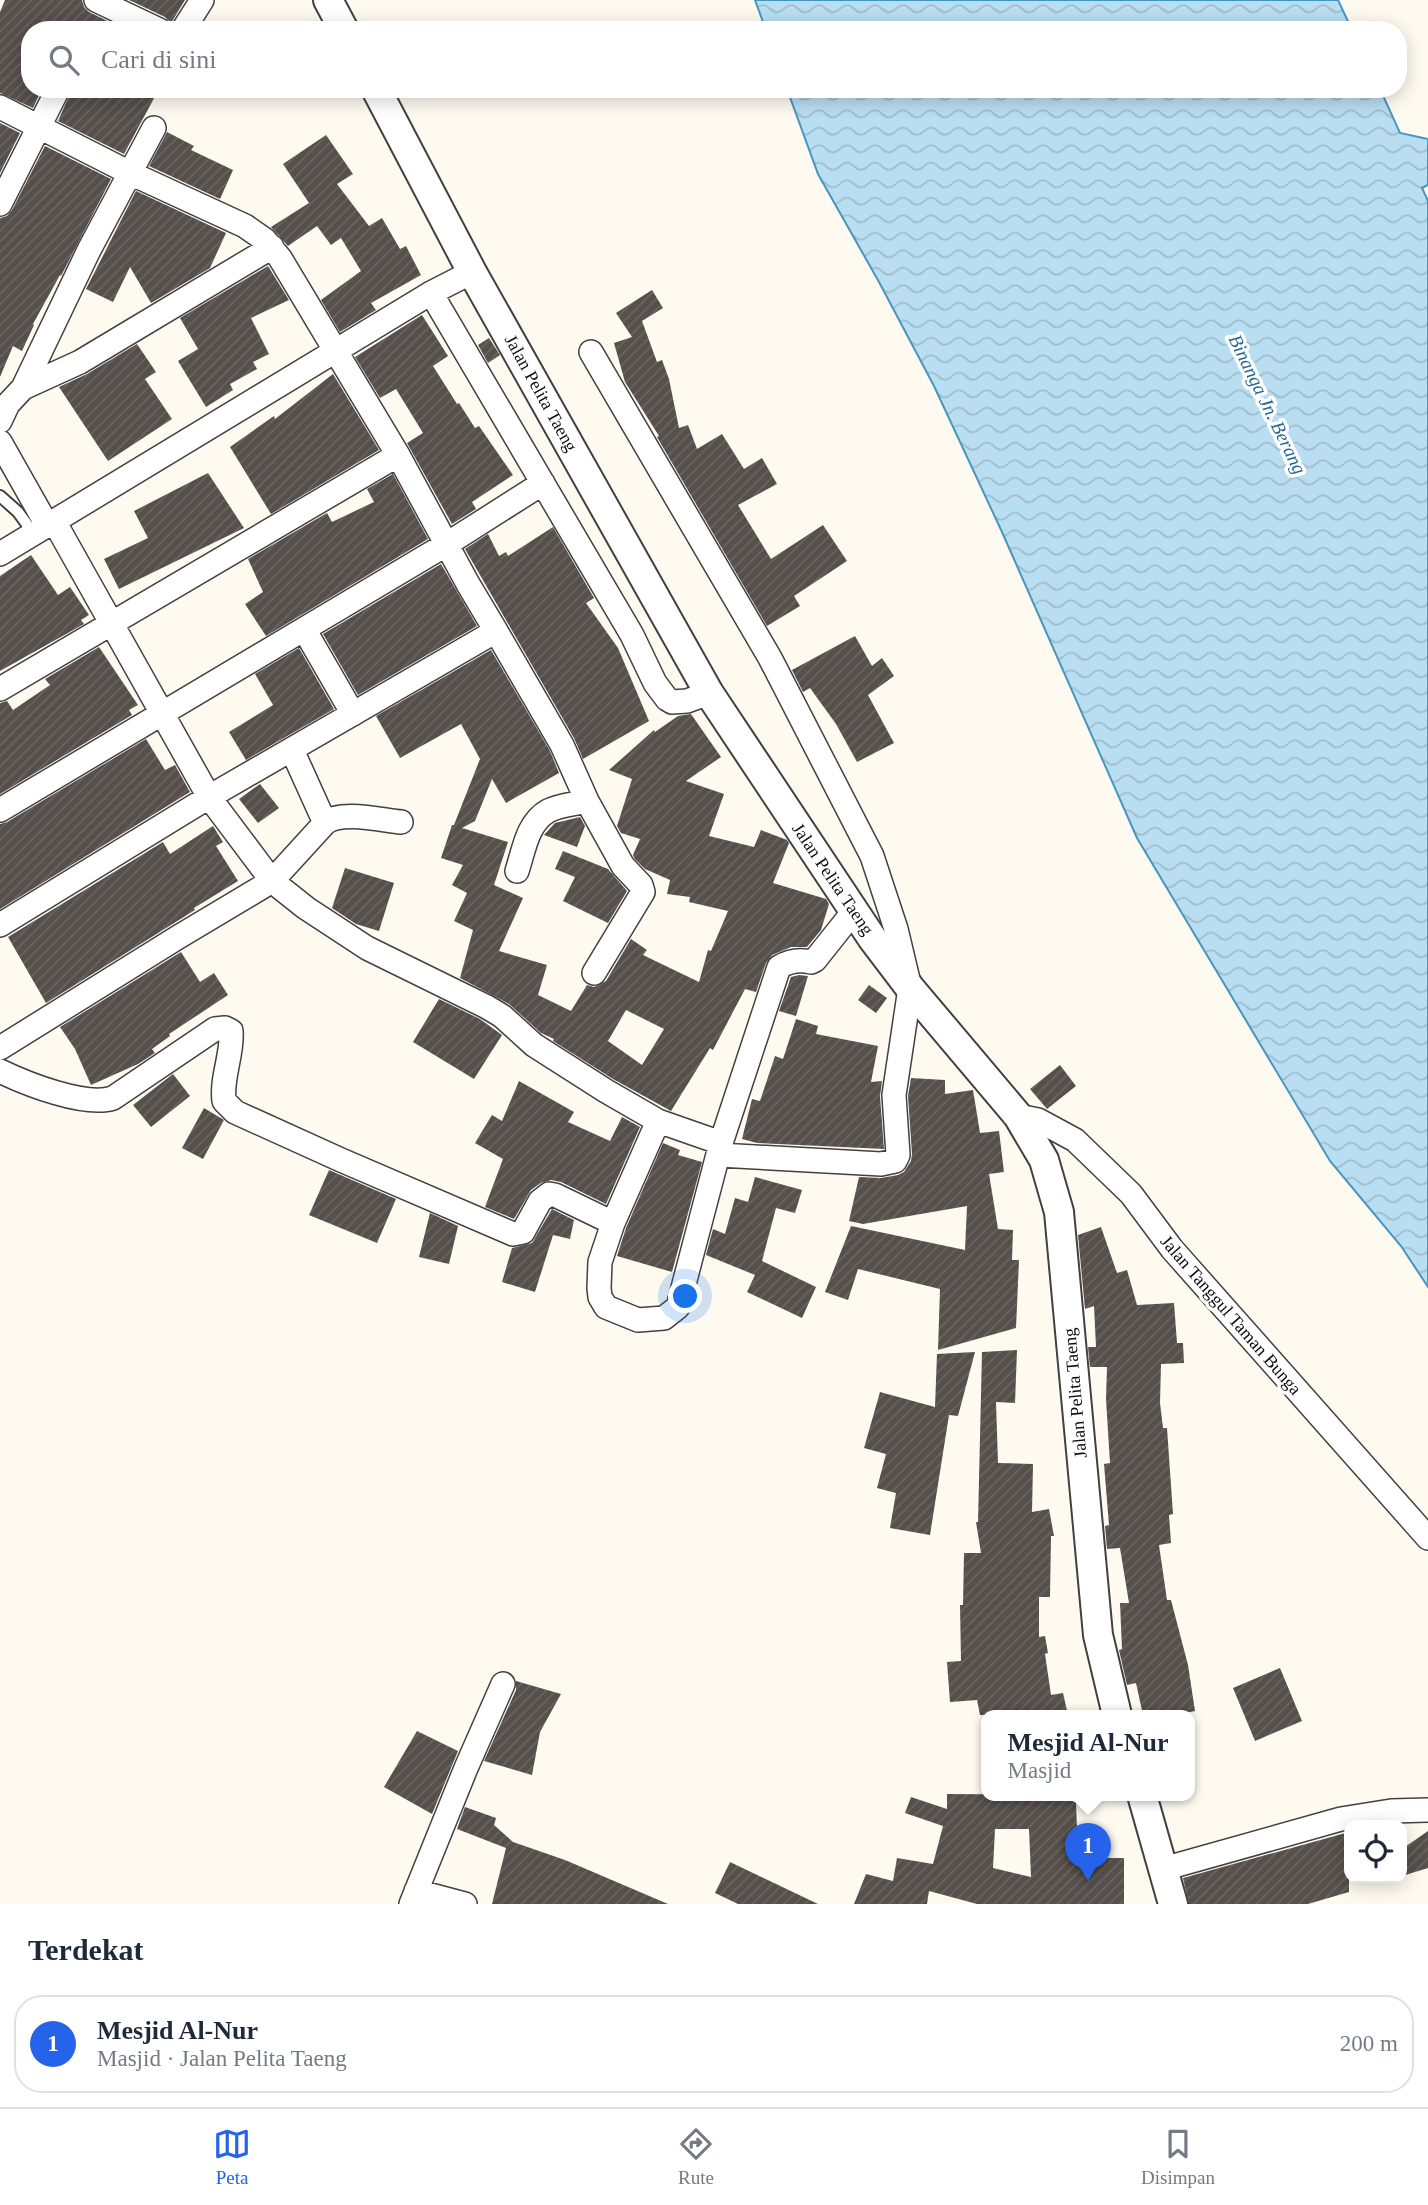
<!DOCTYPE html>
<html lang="id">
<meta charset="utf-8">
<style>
:root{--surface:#fff;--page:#f6f6f7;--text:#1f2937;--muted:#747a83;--line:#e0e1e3;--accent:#2563eb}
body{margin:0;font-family:"Times New Roman",serif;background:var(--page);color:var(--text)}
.controls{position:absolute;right:21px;bottom:21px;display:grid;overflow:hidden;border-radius:14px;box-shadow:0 4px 18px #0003}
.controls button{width:63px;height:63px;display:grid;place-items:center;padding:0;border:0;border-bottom:2px solid var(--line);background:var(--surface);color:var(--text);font:35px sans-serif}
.you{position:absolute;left:686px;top:1297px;width:24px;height:24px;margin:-18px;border:5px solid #fff;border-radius:50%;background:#1a73e8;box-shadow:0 0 0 10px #1a73e833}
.badge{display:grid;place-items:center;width:46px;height:46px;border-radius:50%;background:var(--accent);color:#fff;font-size:23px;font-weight:700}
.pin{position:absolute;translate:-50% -58px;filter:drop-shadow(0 2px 4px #0008)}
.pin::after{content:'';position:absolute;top:37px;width:24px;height:21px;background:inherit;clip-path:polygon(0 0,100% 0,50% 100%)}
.popup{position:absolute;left:981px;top:1710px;width:214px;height:91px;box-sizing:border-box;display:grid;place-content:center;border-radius:14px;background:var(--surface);filter:drop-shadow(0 2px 5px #0005);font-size:23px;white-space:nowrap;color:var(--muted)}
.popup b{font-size:26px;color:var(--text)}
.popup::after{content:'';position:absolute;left:50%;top:100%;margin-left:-14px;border:14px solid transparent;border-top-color:var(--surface)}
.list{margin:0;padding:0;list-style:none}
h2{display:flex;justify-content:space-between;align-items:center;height:91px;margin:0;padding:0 28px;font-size:30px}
h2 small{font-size:23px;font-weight:400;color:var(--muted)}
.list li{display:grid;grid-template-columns:46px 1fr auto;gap:21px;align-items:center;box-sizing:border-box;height:98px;margin:0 14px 14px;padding:0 14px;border:2px solid var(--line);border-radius:28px}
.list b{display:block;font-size:26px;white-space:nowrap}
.list p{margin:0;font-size:23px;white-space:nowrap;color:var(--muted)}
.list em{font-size:23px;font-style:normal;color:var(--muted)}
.icon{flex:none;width:38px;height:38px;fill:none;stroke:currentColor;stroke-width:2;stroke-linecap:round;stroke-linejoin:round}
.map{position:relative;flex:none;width:1428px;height:1904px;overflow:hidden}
.search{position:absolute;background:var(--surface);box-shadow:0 4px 18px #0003;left:21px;right:21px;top:21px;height:77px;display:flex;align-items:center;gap:18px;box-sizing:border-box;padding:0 24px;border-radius:28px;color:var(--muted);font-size:26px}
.sheet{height:203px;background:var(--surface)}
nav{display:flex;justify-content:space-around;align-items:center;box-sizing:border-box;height:98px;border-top:2px solid var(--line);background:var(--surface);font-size:19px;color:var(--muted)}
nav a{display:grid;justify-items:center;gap:4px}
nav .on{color:var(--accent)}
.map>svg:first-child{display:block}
</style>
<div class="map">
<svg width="1428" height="1904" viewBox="0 0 1428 1904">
<defs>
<pattern id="water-waves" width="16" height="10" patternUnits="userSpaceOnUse" patternTransform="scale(1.75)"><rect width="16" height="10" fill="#b9def1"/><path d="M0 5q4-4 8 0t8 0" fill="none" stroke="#9ebdcd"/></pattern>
<pattern id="building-hatch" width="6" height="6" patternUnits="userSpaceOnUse" patternTransform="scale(1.75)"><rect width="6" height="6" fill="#564f4b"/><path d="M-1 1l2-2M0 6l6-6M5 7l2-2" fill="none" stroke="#696461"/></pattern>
</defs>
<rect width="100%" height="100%" fill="#fefaf0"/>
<path fill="url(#water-waves)" stroke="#4696c1" stroke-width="2" d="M755,0H1338L1352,30H766Z
M787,89H1380L1400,133L1428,139V185L1422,188L1428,201V1287L1401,1246L1330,1161L1137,838L1002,532L934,386L879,282L818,174Z"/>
<path fill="url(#building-hatch)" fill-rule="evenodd" d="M5,0H82L84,7L89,12L126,30H30V89H42L33,108L0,93V12Z
M129,0H185L171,23L165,17Z
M72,89H159L124,154L58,121Z
M0,123L20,133L0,173Z
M167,132L194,146L191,150L233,170L220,199L149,166Z
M326,135L353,174L337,184L369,226L382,218L400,249L406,246L421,275L371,303L376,310L340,332L321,300L361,271L341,238L331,245L317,226L288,246L271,227L309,203L283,164Z
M45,146L111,179L61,276L60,275L33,324L34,325L22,351L13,346L0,377V218L7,216L12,210Z
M136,191L226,233L210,268L151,303L130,267L113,302L86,289Z
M268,266L289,300L251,318L269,354L253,362L257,369L230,384L233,390L206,407L178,361L198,349L180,318Z
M652,290L663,308L642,321L657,362L662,360L669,379L679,428L688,425L697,449L722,434L744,469L762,458L777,484L738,505L771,559L823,525L847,561L794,596L800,606L767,626L657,437L659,436L625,382L614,343L632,337L616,313Z
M422,315L448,356L433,366L457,404L459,403L475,428L479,426L513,475L472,502L476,509L452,524L407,443L423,433L396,389L380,398L355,357Z
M489,338L500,355L488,363L478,345Z
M137,344L156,372L145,379L172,419L108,461L59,387L87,374Z
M333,374L379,450L271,514L230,447L274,416L275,419Z
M208,473L244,528L119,589L104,559L148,538L134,511Z
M393,474L428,539L266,636L245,604L263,592L248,559L327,513L332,522L374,502L367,489Z
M553,527L594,598L586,603L618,648L649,721L583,759L574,738L465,549L488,534L499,556L506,552L508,556Z
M31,555L58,595L70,587L89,615L81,620L84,624L0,671V576Z
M441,564L477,626L358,695L323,634Z
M855,636L872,666L882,658L894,676L868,695L894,743L857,762L836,724L810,688L803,692L792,670Z
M99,647L138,705L129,710L132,715L0,794V703L7,701L13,710L50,685L45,679Z
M299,648L334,709L246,760L229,732L273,705L255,674Z
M491,650L550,751L559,773L506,803L492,779L475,821L462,828L508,842L494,885L523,898L499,951L547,965L538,995L571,1011L587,985L594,987L606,981L631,939L647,950L643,955L699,982L708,950L711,951L728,911L689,902L690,897L667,894L670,880L645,869L634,858L633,855L640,839L621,833L617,826L632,779L609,770L654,730L655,732L678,716L691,714L721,757L686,781L724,794L709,836L754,847L761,830L787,840L789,843L773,883L826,899L829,904L821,930L807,947H791L772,955L766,963L756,992L745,989L713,1050L710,1048L671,1111L613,1079L553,1041L554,1039L541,1033L509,1004L460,978L473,930L454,921L467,893L452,885L463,865L441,858L452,825H454L480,759L461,724L400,758L376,716ZM626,1010L664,1029L642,1065L608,1041Z
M146,739L165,770L175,765L190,792L0,909V824L7,822Z
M260,784L279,808L258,823L239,799Z
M580,817L585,826L577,847L544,835L555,823Z
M213,826L223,842L216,846L238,881L194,908L195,910L46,1003L8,937L163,842L170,854Z
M563,851L608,869L627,891L608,923L563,901L575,877L555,869Z
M345,868L394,883L379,931L356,924L332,908Z
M181,952L200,982L214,973L228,995L169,1034L170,1036L152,1049L155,1053L138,1064L91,1085L75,1049L60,1027Z
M799,975L808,976L796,1016L779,1011L791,977Z
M869,985L887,998L876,1013L858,1000Z
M439,999L480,1019L502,1035L474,1079L413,1042Z
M796,1019L818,1026L816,1034L878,1046L871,1082L882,1081L880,1096L884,1149L757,1143L742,1139L752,1099L760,1101L775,1056L783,1059Z
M1060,1065L1076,1086L1047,1109L1030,1089Z
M173,1074L190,1096L151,1127L133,1105Z
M911,1078L945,1080V1094L973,1090L980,1133L999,1131L1004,1172L989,1174L998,1229L1013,1230L1012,1260H1019L1016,1328L938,1350L940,1289L858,1269L848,1300L825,1292L851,1226L965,1250L967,1206L863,1224L849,1221L859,1177L881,1178L898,1175L904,1172L911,1161L912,1154L908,1096Z
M519,1081L574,1112L568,1122L610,1141L622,1117L640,1127L606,1204L561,1182L551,1180L541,1183L531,1190L514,1219L485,1207L503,1159L475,1143L492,1115L502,1121Z
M204,1108L224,1120L203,1159L182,1148Z
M663,1143L680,1150L678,1155L702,1162L672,1272L617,1256L626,1228Z
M329,1170L396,1199L377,1243L309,1215Z
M755,1177L802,1190L795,1213L776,1208L762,1261L816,1287L802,1318L747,1292L755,1275L706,1255L713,1229L725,1234L735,1198L748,1202Z
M552,1209L574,1220L570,1239L553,1235L535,1292L502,1282L512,1248L532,1243Z
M430,1213L458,1226L449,1264L419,1257Z
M1101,1227L1117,1273L1127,1270L1137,1305L1174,1303L1177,1343H1183L1184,1363L1161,1364L1160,1403L1163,1428H1167L1173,1514L1169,1515L1171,1543L1159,1545L1167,1600H1171L1188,1665L1195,1711L1175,1715H1143L1136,1683L1127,1685L1119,1650L1122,1649L1120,1603H1129L1120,1548L1107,1549L1105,1526L1109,1525L1104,1464L1110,1463L1106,1399L1107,1367H1090L1088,1347H1096L1094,1306L1085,1309L1078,1235Z
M1017,1350L1015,1403L996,1402L998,1463L1033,1464L1032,1512L1049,1509L1054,1536H1051L1050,1597H1039V1637L1045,1636L1048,1653L1045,1654L1051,1695L1063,1693L1068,1715H980L977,1700L950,1702L947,1662L961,1661L960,1605H963L964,1553H981L976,1522H978L982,1352Z
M975,1352L958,1416L949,1415L930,1535L890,1528L896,1493L877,1488L886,1454L864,1448L880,1392L935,1407L937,1354Z
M1280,1668L1302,1721L1255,1741L1233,1688Z
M516,1681L561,1694L540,1732L532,1775L484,1761L516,1690Z
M417,1731L458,1751L432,1814L384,1787Z
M947,1794L1072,1795L1073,1802H1076L1077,1829L1092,1828L1095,1858H1124V1904H977L929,1891L927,1904H854L866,1874L893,1881L897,1858L933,1864L943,1826L905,1813L911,1797L947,1809ZM995,1829H1029L1031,1877L993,1868Z
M465,1807L496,1818L494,1825L513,1842L565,1860L668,1904H492L506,1848L457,1829Z
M1428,1831V1868L1402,1876V1849Z
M1349,1832V1892L1308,1904H1189L1183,1878Z
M730,1862L818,1904H738L715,1893Z"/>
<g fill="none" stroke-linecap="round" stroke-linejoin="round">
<g stroke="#414141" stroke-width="14">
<path id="service" d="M0,496L18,512L34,534"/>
</g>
<g stroke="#414141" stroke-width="26">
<path id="minor" d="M96,0L159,30
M183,30L202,0
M0,107L130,173L245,226L265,240L280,258L398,455L468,584L496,631L209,797L272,881L306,908L367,948L487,1007L502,1016L534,1045L606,1091L658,1121L721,1143
M0,204L58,89
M431,293L632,635L655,683L667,699L672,702L687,701L709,693
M591,352L770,658L872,856L896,929L910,988L894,1095L898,1155L895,1161L881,1164L719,1155
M23,388L80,362L272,247
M0,421L8,404L23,388L89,250L154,128
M0,442L47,525
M0,554L431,293L472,272
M304,629L353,714
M496,631L562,745L587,801L623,866L641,885L643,892L594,973
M0,689L398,455
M0,810L447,544L543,483
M325,823C341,810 381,820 401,822
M517,871C524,850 527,823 548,811C559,805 575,804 587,801
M0,925L209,797L54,521
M0,1048L180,936L272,881L325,823L292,750
M0,1071C27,1084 85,1107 113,1098L215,1029L225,1028L231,1031C233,1054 221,1077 224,1101L235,1112L341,1160L513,1234L523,1232L540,1201L549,1194L555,1195L613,1223
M1018,1116L1038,1120L1075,1140L1131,1194L1172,1249L1428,1538
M658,1121L613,1223L600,1262L599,1288L600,1297L606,1307L638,1320L664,1318L678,1307L721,1143L779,967C789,961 799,959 811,962L815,960L854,911
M1163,1869L1341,1819L1391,1811L1428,1810
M416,1891L465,1904
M411,1904L466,1768L503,1684"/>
</g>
<g stroke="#414141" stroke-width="32">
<path id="tertiary" d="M328,0L344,30
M376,89L472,272L709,693L872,938L910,988L1018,1116L1044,1160L1059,1212L1098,1635L1117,1715
M1142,1795L1173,1904"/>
</g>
<use href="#service" stroke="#fff" stroke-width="10"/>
<use href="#minor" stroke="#fff" stroke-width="23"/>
<use href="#tertiary" stroke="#fff" stroke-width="28"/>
</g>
<g text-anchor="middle" stroke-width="7" stroke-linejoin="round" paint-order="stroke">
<g font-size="18" fill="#0e0e0e" stroke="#fff">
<text transform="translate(541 393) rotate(61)" y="6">Jalan Pelita Taeng</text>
<text transform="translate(833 879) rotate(56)" y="6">Jalan Pelita Taeng</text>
<text transform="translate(1231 1315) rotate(49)" y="6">Jalan Tanggul Taman Bunga</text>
<text transform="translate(1075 1393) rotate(-95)" y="6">Jalan Pelita Taeng</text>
</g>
<g font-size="19" font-style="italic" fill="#226895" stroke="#fff">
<text transform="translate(1268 404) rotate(64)" y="7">Binanga Jn. Berang</text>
</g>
</g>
</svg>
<div class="controls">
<button><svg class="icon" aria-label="locate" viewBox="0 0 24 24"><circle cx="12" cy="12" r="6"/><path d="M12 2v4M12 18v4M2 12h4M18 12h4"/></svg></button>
</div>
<div class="you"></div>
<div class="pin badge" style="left:1088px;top:1881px">1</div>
<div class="popup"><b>Mesjid Al-Nur</b>Masjid</div>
<div class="search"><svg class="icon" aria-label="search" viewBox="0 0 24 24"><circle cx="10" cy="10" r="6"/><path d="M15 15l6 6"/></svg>Cari di sini</div>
</div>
<section class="sheet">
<h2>Terdekat<small></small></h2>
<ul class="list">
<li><span class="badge">1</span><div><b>Mesjid Al-Nur</b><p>Masjid · Jalan Pelita Taeng</p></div><em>200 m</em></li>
</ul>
</section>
<nav>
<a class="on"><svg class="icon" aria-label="map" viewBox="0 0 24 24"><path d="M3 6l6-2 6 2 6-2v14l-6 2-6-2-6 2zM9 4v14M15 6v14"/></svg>Peta</a>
<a><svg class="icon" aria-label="directions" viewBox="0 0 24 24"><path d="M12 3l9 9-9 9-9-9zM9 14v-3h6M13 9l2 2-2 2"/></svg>Rute</a>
<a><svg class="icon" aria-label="saved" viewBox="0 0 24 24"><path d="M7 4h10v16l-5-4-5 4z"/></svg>Disimpan</a>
</nav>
